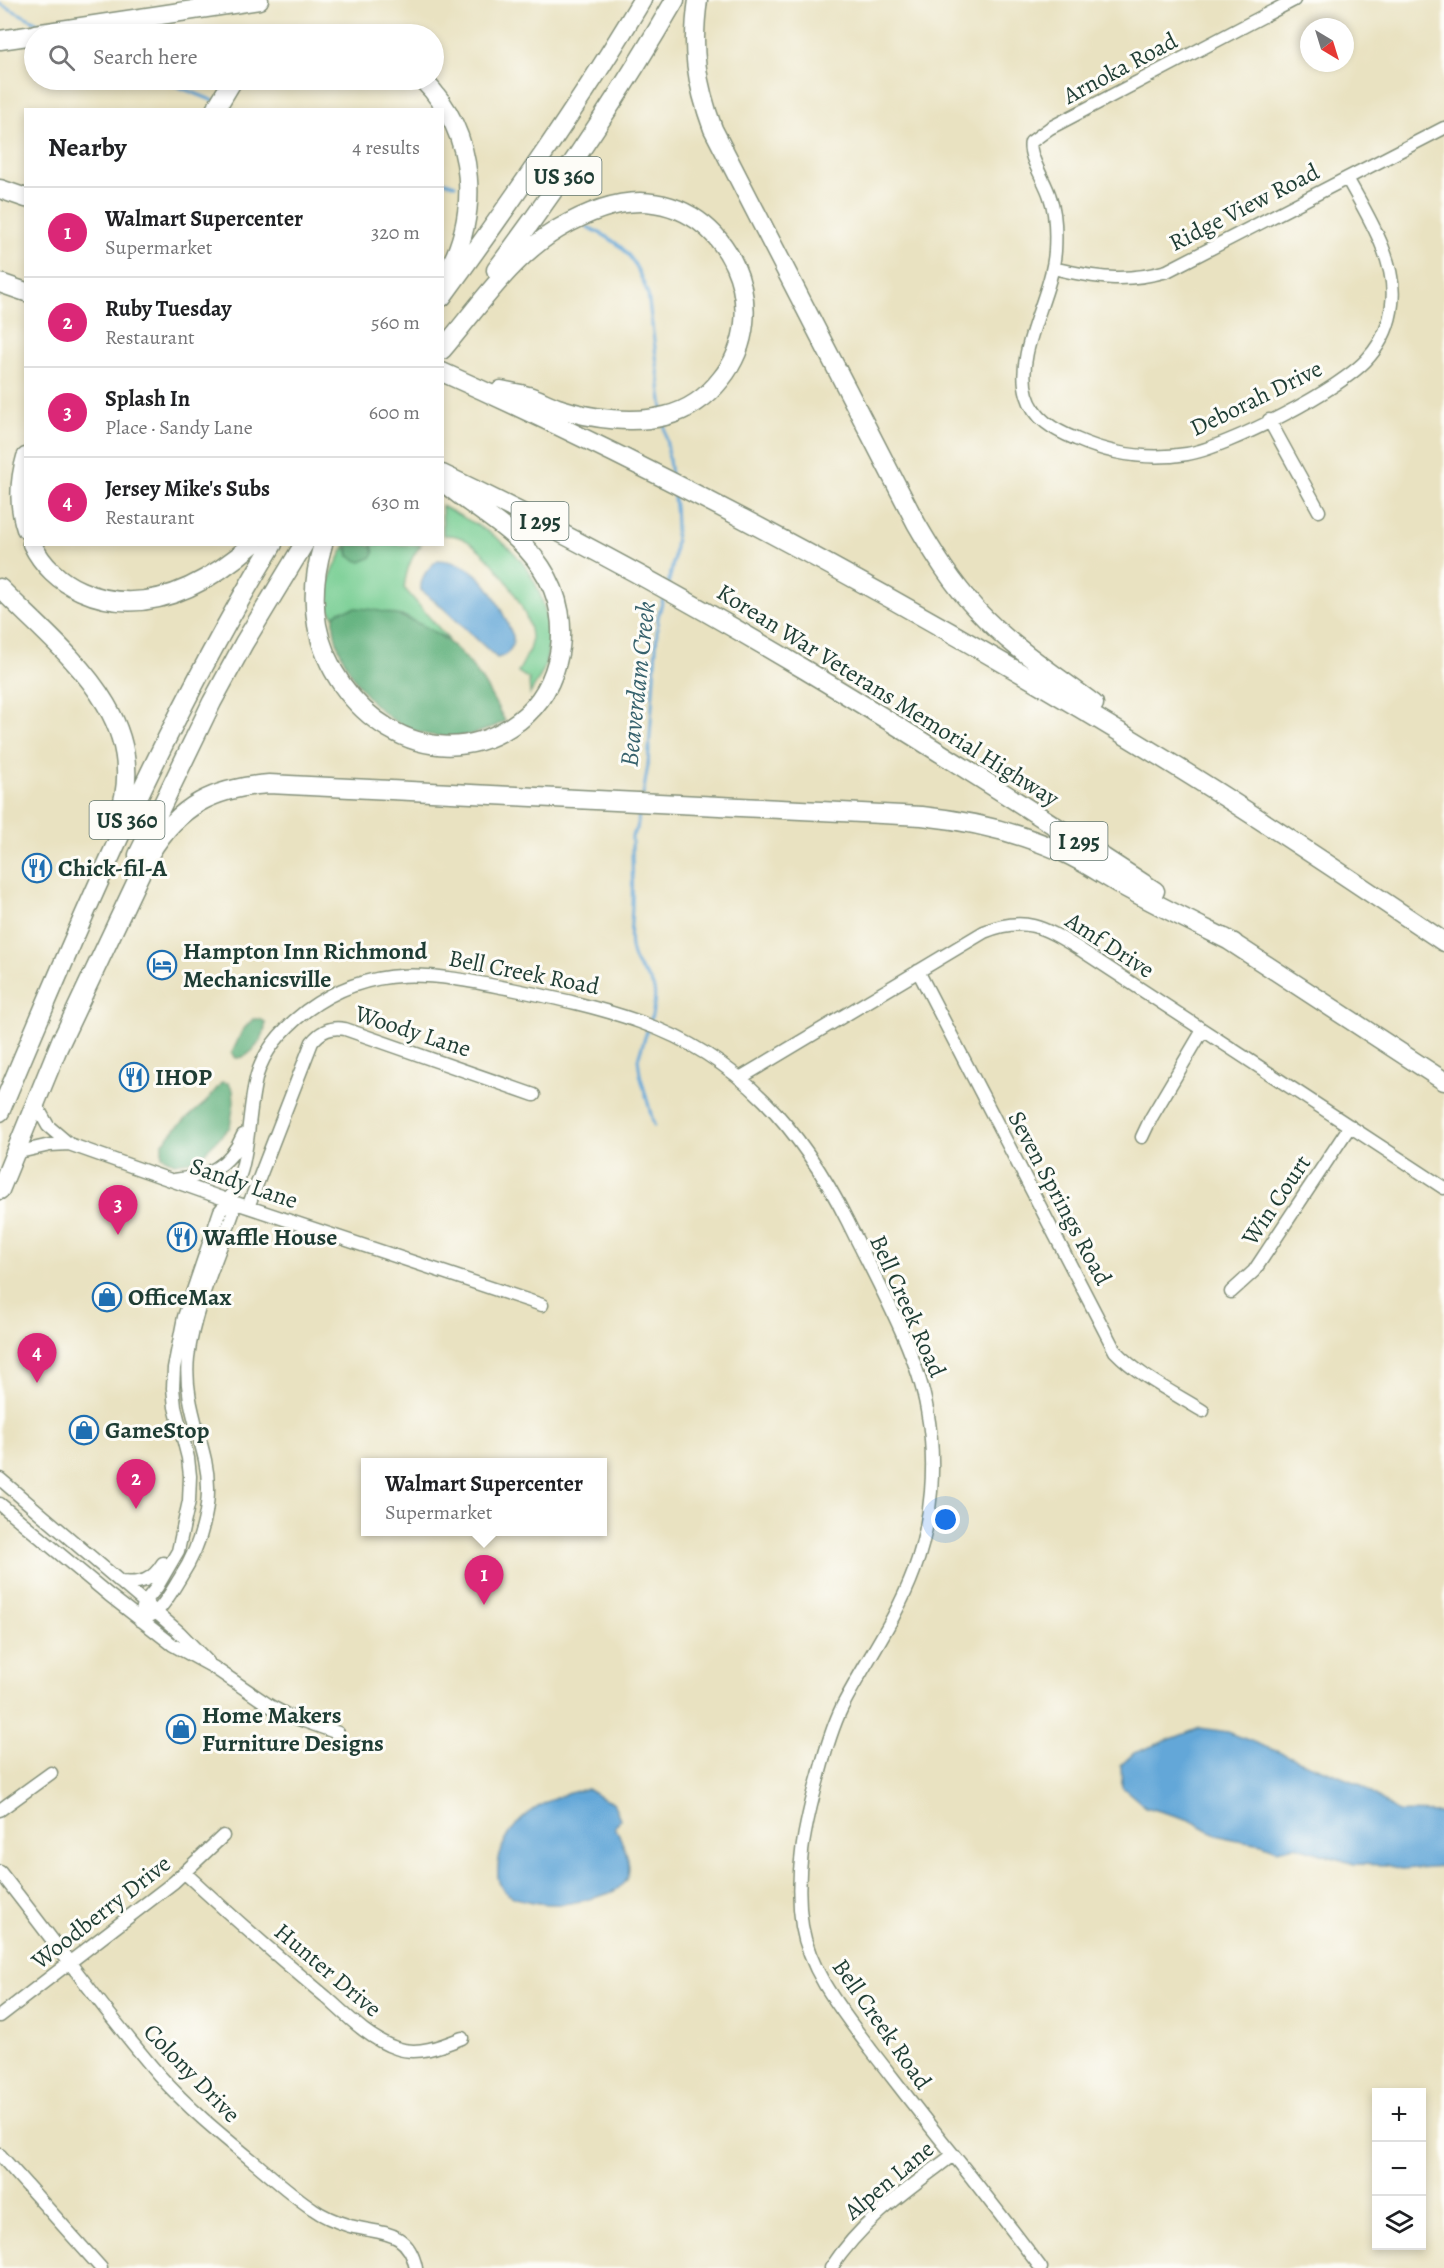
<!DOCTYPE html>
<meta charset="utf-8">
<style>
:root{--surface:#fff;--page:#f2f2f2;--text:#202124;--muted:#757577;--line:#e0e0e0;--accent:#db2777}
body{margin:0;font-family:Alegreya,serif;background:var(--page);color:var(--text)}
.controls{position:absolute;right:18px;bottom:18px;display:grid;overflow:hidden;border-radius:0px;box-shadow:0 3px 9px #0003}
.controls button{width:54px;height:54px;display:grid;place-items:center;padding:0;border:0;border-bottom:2px solid var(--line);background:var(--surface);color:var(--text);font:30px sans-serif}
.compass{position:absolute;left:1300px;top:18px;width:54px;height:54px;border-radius:50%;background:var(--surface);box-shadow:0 3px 9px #0003;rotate:142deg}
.you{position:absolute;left:946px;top:1520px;width:21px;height:21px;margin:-15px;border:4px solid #fff;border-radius:50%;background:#1a73e8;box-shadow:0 0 0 9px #1a73e833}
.badge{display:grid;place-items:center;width:39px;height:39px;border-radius:50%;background:var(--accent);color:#fff;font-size:20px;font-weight:700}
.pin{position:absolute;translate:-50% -50px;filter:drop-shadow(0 2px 3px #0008)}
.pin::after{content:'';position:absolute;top:32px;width:21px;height:18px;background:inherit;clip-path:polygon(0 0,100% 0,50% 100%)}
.popup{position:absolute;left:361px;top:1458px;width:246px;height:78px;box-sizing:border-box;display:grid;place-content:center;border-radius:0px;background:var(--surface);filter:drop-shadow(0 2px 4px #0005);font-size:20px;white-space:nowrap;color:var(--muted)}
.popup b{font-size:22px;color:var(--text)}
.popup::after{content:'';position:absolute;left:50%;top:100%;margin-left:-12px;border:12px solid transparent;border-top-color:var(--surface)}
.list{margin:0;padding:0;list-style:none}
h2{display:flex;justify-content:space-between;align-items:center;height:78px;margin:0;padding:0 24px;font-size:26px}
h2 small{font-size:20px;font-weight:400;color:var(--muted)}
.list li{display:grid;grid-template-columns:39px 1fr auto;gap:18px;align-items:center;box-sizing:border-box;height:90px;padding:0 24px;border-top:2px solid var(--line)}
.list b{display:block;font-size:22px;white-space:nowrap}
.list p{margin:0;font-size:20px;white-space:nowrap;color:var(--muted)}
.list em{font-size:20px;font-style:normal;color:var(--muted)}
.icon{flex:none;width:33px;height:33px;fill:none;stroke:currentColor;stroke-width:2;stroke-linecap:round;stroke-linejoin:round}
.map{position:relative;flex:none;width:1444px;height:2268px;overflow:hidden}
.search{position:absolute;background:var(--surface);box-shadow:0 3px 9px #0003;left:24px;top:24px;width:420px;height:66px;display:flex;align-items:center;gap:15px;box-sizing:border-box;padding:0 21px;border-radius:33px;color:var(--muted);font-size:22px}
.panel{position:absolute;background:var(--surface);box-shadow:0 3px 9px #0003;left:24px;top:108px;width:420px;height:438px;border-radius:0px}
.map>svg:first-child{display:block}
</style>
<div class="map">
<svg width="1444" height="2268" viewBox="0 0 1444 2268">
<rect width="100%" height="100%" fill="#fdfcf7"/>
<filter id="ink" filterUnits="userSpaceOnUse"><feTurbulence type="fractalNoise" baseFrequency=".0167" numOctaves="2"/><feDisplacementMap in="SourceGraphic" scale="12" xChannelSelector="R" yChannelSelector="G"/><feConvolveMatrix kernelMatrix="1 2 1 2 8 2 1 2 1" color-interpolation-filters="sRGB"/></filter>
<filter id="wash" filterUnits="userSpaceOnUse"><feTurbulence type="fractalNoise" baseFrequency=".008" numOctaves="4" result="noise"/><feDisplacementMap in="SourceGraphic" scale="24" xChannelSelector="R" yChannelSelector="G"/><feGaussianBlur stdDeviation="1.35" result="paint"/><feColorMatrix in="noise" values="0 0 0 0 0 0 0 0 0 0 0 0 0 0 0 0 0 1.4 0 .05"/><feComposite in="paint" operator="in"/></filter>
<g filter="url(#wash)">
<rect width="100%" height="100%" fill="#e9e2c1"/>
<path fill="#77ce93" stroke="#4b8664" stroke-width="1.5" d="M442,506C467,520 496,533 515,554C542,583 555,628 545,666C542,675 535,685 530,694L529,679L518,672C523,663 530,652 531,642C534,612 486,543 456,536C452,535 447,535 443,535Z
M346,545L349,556L361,562L372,556L374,553L372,545H421C410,557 406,572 404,588L449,640L404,616L340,611L334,616C315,594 336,566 346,545Z"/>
<path fill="#61b17d" stroke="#407758" stroke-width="1.5" d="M348,545H372L374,553L372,557L361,562L349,556Z
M356,608C404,611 449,632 477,673C488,688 496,705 505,721C443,755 385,732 351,673C341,656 332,636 334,616L340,611Z
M253,1019H260L265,1022C267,1035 251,1059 236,1058L232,1053L242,1031Z
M222,1082L228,1083L233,1090L234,1102L230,1127L204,1153L190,1161L174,1163L162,1156V1144L176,1128L206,1102Z"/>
<path fill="#63a7d8" stroke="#417286" stroke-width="1.5" d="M438,560C483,562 497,600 513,636C514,647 508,656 497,658L443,608L421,590C420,577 428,568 438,560Z
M1200,1728L1228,1732L1359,1784L1398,1812L1444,1813V1866L1402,1869L1386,1865L1354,1864L1295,1846L1277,1850L1262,1844L1232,1839L1217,1835L1190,1820L1146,1807L1122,1787L1121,1765L1134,1753Z
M587,1789L603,1799L613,1802L620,1819L615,1827C621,1841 632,1859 628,1875C627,1880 619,1889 614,1891C604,1896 571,1904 561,1904C548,1905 517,1901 508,1894C498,1887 497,1877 498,1866C502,1821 547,1796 587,1789Z"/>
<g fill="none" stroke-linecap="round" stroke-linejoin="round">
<path stroke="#63a7d8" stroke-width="3" d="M0,4L44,26
M162,80L214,101
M226,106L235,110
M442,181L455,185
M587,227C624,243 635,257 648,295L663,409
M664,422L671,475
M668,584C677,554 678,522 673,490
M643,795L648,765L658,617L664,596
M640,808L637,829L632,836C632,859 633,882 632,905C632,918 629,934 631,947C637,984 666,970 650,1022
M648,1028L638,1059L640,1074L654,1125"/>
</g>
</g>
<g filter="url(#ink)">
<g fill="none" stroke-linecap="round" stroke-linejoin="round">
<g stroke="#84907a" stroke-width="15">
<path id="minor" d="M1294,0L1050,128L1031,142C1027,155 1046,182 1050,197C1056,213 1056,233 1055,251C1052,297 1014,352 1027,395C1034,419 1054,430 1076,439C1110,454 1149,460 1187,454C1226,448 1344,388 1369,357C1382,342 1390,324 1392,304C1398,262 1366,213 1347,178
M1053,268C1095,278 1125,283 1167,271L1444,128
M1269,420L1319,511
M918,971L1115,1351C1139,1376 1174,1393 1203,1411
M740,1078L984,932C1026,915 1045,928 1081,950L1444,1188
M35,1103L48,1126L69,1144L230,1201L542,1305
M1142,1137L1151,1118L1203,1030
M15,1153L50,1145L69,1144
M174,1180C207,1176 229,1168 243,1135
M248,1207L312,1042C321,1031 331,1026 345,1029L534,1095
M1231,1292L1254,1271L1350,1126
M0,1479L179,1632L208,1662
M0,1504L109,1595L173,1645L213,1667L270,1706L287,1715L338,1733
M120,1582C141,1584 152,1581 163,1563
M140,1620L144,1603L157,1587L178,1551L189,1501L190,1476L188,1458L175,1407L173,1388L174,1368L184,1317L220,1211C253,1176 245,1118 257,1075C265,1048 284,1028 306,1011C373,961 435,974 511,989C555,998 598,1007 640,1022C740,1057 802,1130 848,1222C875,1278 917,1350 927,1410C937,1462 932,1522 914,1571C896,1620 865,1662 842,1707C832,1728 825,1752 819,1775C805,1824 794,1874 802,1926C810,1973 843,2012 871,2050C896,2082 921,2115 947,2147C979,2186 1010,2227 1041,2268
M140,1620C145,1618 152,1616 156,1612C165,1604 173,1589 180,1578C202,1544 214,1501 205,1460C197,1425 184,1394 188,1357C194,1309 217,1258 233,1213L230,1201
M0,1810L51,1773
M0,1872C53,1939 103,2010 159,2075C187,2107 220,2134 253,2161C272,2177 292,2195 313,2209C324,2217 337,2222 350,2226C381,2234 408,2229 416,2268
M185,1873C231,1916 278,1957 326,1997C346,2015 369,2039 396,2048C418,2056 442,2046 462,2038
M0,2016L174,1882L223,1836
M0,2155L101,2268
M831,2268C862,2220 908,2189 953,2155"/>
</g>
<g stroke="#84907a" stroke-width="21">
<path id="highway" d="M698,0C691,48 696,83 713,129L916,523C934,554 952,583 976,609C1011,647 1054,674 1094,704
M35,34L259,0
M0,40L34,35
M423,80C477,135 482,216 442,282
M215,110L233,80
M0,189L26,198
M496,270C561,183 621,93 675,0
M0,283L26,292
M442,297C513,200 581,103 642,0
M442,350C478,308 510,258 558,229C582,215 612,202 640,202C729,203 776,311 721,379C707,397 687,411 665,416C634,424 592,419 561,409C550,406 539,399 528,396C519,393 510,392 501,390
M442,372C697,486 940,621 1177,767C1268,823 1356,883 1444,942
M26,457C19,481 18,505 26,529
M442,474C692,592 924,740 1155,891
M32,544C42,565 60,582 81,591C144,619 205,586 253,544
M323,544C315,571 312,597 317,625C333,712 428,780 510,727C534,712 550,689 557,662C566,629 560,595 541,567C516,529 475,510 442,481
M0,588C61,650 155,718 118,818
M138,855L212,702L244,643L304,544
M1225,938L1444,1081
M58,1048L150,853C179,805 214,788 269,784L922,816C970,821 1015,831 1060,851C1084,861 1105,877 1128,889C1163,908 1198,925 1234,943
M0,1112C81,918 164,724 273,544
M0,1190L62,1038"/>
</g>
<use href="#minor" stroke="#fff" stroke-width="12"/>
<use href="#highway" stroke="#fff" stroke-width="18"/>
</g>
</g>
<defs>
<g id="restaurant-ring" transform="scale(1.5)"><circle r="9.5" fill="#fdfcf7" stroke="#1f6fb2" stroke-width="1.5"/><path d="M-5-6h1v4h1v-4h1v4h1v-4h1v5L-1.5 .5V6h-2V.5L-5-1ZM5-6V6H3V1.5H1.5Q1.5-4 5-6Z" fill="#1f6fb2"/></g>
<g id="hotel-ring" transform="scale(1.5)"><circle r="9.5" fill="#fdfcf7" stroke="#1f6fb2" stroke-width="1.5"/><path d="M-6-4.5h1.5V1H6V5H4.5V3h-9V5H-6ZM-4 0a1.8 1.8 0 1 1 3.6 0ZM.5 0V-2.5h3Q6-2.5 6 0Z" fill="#1f6fb2"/></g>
<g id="shop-ring" transform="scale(1.5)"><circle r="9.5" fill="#fdfcf7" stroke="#1f6fb2" stroke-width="1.5"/><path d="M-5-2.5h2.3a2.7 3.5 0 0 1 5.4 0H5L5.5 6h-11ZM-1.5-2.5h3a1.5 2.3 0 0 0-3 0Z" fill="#1f6fb2"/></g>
</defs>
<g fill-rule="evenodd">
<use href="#restaurant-ring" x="37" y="868"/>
<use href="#hotel-ring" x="162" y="965"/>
<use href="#restaurant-ring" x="134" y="1077"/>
<use href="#restaurant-ring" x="182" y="1237"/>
<use href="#shop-ring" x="107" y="1297"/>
<use href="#shop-ring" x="84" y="1430"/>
<use href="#shop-ring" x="181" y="1729"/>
</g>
<g text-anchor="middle" stroke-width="6" stroke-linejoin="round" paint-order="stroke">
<g fill="#fdfcf7" stroke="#62766e" stroke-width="1.5">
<rect x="526.5" y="157" width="75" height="38" rx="4.5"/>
<rect x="511.5" y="502" width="57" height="38" rx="4.5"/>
<rect x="89.5" y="801" width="75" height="38" rx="4.5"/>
<rect x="1050.5" y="822" width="57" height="38" rx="4.5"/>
</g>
<g font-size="22" font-weight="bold" fill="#1f3d34">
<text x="564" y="184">US 360</text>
<text x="540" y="529">I 295</text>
<text x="127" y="828">US 360</text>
<text x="1079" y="849">I 295</text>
</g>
<g font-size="24" fill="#1f3d34" stroke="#fdfcf7">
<text transform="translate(1120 68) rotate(-28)" y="8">Arnoka Road</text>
<text transform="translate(1244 207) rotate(-27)" y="8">Ridge View Road</text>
<text transform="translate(1256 398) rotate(-26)" y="8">Deborah Drive</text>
<text transform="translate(888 695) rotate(32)" y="8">Korean War Veterans Memorial Highway</text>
<text transform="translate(1110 945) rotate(33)" y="8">Amf Drive</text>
<text transform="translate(524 972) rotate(11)" y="8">Bell Creek Road</text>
<text transform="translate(413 1031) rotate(18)" y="8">Woody Lane</text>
<text transform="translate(244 1183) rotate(19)" y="8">Sandy Lane</text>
<text transform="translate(1060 1198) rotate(62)" y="8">Seven Springs Road</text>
<text transform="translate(1276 1200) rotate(-56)" y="8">Win Court</text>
<text transform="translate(908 1306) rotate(66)" y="8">Bell Creek Road</text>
<text transform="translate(101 1912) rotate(-38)" y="8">Woodberry Drive</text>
<text transform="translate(328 1970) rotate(40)" y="8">Hunter Drive</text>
<text transform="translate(882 2024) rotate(55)" y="8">Bell Creek Road</text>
<text transform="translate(192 2073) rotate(46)" y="8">Colony Drive</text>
<text transform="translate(889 2180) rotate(-40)" y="8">Alpen Lane</text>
</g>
<g font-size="24" font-weight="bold" fill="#1f3d34" stroke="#fdfcf7" text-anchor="start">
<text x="58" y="876">Chick-fil-A</text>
<text x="183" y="959">Hampton Inn Richmond<tspan x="183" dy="28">Mechanicsville</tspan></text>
<text x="155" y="1085">IHOP</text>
<text x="203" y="1245">Waffle House</text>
<text x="128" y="1305">OfficeMax</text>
<text x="105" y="1438">GameStop</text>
<text x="202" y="1723">Home Makers<tspan x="202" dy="28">Furniture Designs</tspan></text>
</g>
<g font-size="26" font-style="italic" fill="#37626d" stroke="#fdfcf7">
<text transform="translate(637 684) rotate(-84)" y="9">Beaverdam Creek</text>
</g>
</g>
</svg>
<div class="controls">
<button>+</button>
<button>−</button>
<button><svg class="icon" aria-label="layers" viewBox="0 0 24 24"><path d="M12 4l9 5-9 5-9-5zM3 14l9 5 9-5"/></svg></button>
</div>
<svg class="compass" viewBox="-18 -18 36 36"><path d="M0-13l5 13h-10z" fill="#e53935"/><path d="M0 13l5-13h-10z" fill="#757577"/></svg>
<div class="you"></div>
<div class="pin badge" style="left:484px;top:1605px">1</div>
<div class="popup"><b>Walmart Supercenter</b>Supermarket</div>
<div class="pin badge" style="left:136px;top:1509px">2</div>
<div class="pin badge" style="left:118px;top:1235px">3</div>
<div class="pin badge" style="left:37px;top:1383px">4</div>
<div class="search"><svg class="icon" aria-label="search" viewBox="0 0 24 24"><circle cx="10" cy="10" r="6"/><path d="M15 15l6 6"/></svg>Search here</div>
<section class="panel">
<h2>Nearby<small>4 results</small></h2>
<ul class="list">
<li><span class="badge">1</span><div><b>Walmart Supercenter</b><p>Supermarket</p></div><em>320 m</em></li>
<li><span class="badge">2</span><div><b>Ruby Tuesday</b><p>Restaurant</p></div><em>560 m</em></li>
<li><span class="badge">3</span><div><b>Splash In</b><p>Place · Sandy Lane</p></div><em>600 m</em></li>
<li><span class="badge">4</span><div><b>Jersey Mike's Subs</b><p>Restaurant</p></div><em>630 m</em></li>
</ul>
</section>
</div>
